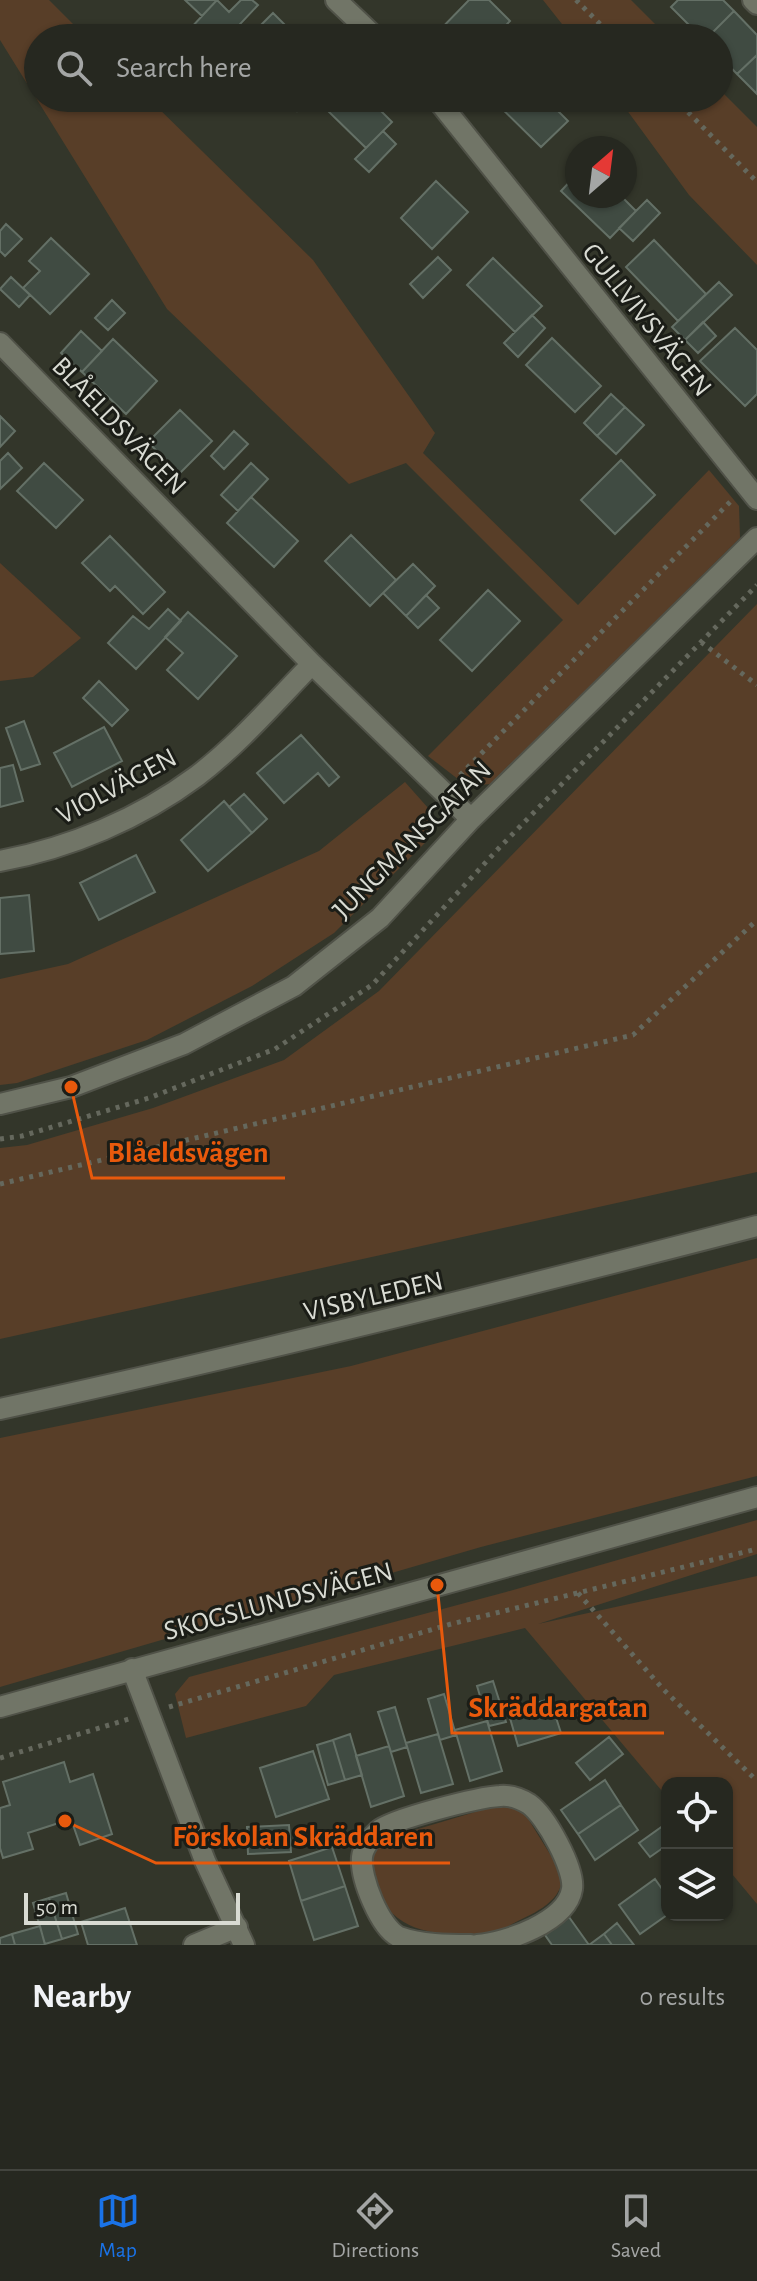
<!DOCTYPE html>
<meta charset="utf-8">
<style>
:root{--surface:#262820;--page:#32342d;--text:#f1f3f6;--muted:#a4a6a5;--line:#42443e;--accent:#1a73e8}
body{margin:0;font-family:"Alegreya Sans",sans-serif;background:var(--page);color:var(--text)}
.controls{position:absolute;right:24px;bottom:24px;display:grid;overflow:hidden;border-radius:16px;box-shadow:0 2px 6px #0004}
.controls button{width:72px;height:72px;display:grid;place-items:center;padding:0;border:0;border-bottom:2px solid var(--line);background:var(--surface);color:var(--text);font:40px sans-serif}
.compass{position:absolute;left:565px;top:136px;width:72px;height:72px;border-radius:50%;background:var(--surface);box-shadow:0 2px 6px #0004;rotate:28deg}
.scale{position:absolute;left:24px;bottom:20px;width:216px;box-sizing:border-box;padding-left:8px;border:4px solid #d9dbd3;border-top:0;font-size:22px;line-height:28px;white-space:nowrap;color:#d9dbd3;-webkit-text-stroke:6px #1b1d17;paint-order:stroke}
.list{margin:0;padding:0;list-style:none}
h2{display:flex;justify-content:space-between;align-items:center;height:104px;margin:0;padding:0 32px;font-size:34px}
h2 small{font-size:26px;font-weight:400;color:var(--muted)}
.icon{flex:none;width:44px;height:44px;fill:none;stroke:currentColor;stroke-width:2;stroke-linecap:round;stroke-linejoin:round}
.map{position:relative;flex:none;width:757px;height:1945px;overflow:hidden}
.search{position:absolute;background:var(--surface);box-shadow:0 2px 6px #0004;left:24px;right:24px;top:24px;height:88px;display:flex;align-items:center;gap:20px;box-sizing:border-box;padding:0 28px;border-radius:44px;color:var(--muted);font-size:30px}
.sheet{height:224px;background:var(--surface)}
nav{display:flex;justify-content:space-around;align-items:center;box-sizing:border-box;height:112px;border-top:2px solid var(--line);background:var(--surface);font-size:22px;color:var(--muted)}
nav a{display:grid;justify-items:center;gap:4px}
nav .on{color:var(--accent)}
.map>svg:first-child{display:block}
</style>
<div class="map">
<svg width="757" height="1945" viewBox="0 0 757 1945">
<rect width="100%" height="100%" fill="#33362a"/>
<path fill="#583e28" d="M0,0H49L87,38H38V98H148L313,260L435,433L423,453L578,605L709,470L739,506L740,538L491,784L467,786L428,756L563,620L406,463L349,484L167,309L0,40Z
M543,0H631L669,38H573Z
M719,89L757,127V265L689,195L618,98H719Z
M0,563L81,638L33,677L0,681Z
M757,604V1172L0,1339V1148L27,1145L153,1108L284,1060L379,991Z
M405,782L429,809L428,840L334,933L252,986L147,1040L17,1083L0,1085V979L68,964L319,851Z
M757,1258V1476L481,1547L0,1687V1438L351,1366Z
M757,1520V1554L538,1624L757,1576V1904L727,1868V1783H667V1797L525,1628L334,1675L306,1706L186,1738L175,1694L189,1677L506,1592Z
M502,1804L522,1809L563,1875C561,1906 529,1914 507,1927C504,1929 501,1933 497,1934C489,1937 475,1935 466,1935C423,1934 387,1927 374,1880C370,1863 370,1854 381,1840Z"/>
<path fill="#404b42" stroke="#647066" stroke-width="2" d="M185,0H217L202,16Z
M217,0L229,12L241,0H252L258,5L227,38H197L189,30Z
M469,0H489L510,21L494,38H432Z
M678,0H723L734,11L707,38H702L671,7Z
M734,11L757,35V55L737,74L719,55V38H707Z
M273,13L298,38H248Z
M757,55V94L737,74Z
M284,98H310L297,111Z
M337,98H368L392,122L366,148L326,109Z
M495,98H545L568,121L541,147L493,100Z
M383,131L396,144L369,172L355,159Z
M577,174V196H621L636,211L610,238L561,191Z
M436,181L468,212L432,249L401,218Z
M647,200L660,213L633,241L619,228Z
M6,224L22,239L5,256L0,251V231Z
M51,238L89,274L50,314L23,288L40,271L29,261Z
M654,240L706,294L678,321L626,267Z
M438,257L451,270L423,298L410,284Z
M493,258L542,306L515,332L467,285Z
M11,277L30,295L19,307L0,289Z
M719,282L732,295L685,340L672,327Z
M112,300L125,313L108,330L95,318Z
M532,315L545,328L518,357L504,343Z
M703,322L716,336L698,353L685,340Z
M735,328L757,350V394L745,406L700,361Z
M81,331L102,351L82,372L61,353Z
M552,338L601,386L575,412L526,365Z
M113,339L157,381L126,414L82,372Z
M611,394L625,407L597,436L584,423Z
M625,407L644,425L616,454L597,436Z
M180,410L212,441L179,474L148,442Z
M0,416L15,431L0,447Z
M234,431L248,444L224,469L211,456Z
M8,453L22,468L0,489V461Z
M621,460L655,495L615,534L581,500Z
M44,463L83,500L56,528L17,491Z
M251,463L268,479L238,511L221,495Z
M251,497L298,541L274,567L227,523Z
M351,535L396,580L370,606L325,561Z
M110,536L165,592L143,614L115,586L110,591L82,563Z
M413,564L435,586L406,616L383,593Z
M488,590L520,621L472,671L440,640Z
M426,595L439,608L418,628L406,616Z
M168,609L181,621L136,669L108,643L133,616L149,629Z
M188,612L237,656L198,699L167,670L183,653L165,637Z
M99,681L128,710L112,726L83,698Z
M24,721L40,764L21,770L6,728Z
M104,727L122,761L72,787L54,753Z
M301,735L339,777L329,786L318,773L284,803L257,773Z
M13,765L23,801L0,807V768Z
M244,794L267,819L252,833L229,807Z
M224,801L252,833L208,871L181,840Z
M136,855L155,892L99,920L80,883Z
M29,895L34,951L0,954V898Z
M493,1681L506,1722L489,1726L477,1686Z
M444,1694L456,1735L440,1740L428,1699Z
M550,1699L561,1733L518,1746L508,1711Z
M395,1707L407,1747L391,1752L378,1712Z
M487,1721L502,1771L470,1781L455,1730Z
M350,1734L362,1775L345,1780L333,1740Z
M438,1734L453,1784L421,1793L406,1743Z
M609,1737L623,1754L590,1780L576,1763Z
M333,1740L345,1780L328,1785L317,1745Z
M389,1746L404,1796L371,1807L356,1756Z
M313,1751L329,1799L276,1817L260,1768Z
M64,1762L70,1782L93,1774L112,1834L80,1845L71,1819L28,1833L33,1849L3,1858L0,1848V1808L10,1805L3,1782Z
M605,1780L621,1805L578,1834L561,1810Z
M621,1805L638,1830L595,1860L578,1834Z
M667,1823V1845L650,1857L639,1843Z
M289,1825L291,1852L248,1854L247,1827Z
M332,1847L345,1886L301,1901L289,1861Z
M655,1879L667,1896V1915L640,1934L619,1905Z
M345,1886L358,1926L314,1940L301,1901Z
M66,1893L78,1934L62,1939L49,1898Z
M49,1898L62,1939L45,1944L33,1903Z
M125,1908L137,1945H88L81,1922Z
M569,1917L589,1945H590H552L545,1935Z
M617,1923L634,1945H612L604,1934Z
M40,1926L45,1945H15L12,1934Z
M12,1934L15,1945H0V1938Z
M604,1934L612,1945H589Z"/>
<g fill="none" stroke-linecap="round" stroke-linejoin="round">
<g stroke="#505248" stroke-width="24">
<path id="minor" d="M336,0L376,38
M753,0L757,4
M436,98L757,499
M0,343L312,664L471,819
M0,861C70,848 139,819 197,776C239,744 275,702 312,664
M0,1104L71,1087L184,1044L294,986L380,918L471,819L757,538
M132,1669L205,1861L244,1945
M0,1707L757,1497
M194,1945L237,1927
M471,1945C448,1945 421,1945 399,1937C380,1928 360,1878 362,1857C363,1848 371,1837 378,1831C392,1819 479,1797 500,1796C510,1795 521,1799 529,1804C546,1816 575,1869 572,1889C567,1922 505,1943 477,1945"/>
</g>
<g stroke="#505248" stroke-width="24">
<path id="secondary" d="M0,1409C254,1354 506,1291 757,1226"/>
</g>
<path stroke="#65685d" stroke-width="5" stroke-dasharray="4 6" stroke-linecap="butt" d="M576,0L614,38
M674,98L757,182
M701,642L757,685
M460,775L731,501
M0,1139L22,1136L149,1098L275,1049L372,985L499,848L757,585
M0,1184L633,1035L757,920
M578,1593L664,1690L757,1781
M169,1707L451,1624L757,1549
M0,1758L129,1719"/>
<use href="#minor" stroke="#717567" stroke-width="20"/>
<use href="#secondary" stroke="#717567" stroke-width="20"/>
</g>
<g text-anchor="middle" stroke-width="6" stroke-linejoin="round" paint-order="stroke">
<g font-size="28" fill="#d9dbd3" stroke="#1b1d17">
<text transform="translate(648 319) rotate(51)" y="10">GULLVIVSVÄGEN</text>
<text transform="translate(120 425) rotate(46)" y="10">BLÅELDSVÄGEN</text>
<text transform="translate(116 785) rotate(-28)" y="10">VIOLVÄGEN</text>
<text transform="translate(411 839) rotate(-45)" y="10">JUNGMANSGATAN</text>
<text transform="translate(373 1295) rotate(-13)" y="10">VISBYLEDEN</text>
<text transform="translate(278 1600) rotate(-15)" y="10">SKOGSLUNDSVÄGEN</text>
</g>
</g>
<path fill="none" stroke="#e8590c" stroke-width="3" d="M71 1087L92 1178H285M437 1585L452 1733H664M65 1821L156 1863H450"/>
<g fill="#e8590c" stroke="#1b1d17" stroke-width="3">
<circle cx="71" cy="1087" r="8"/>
<circle cx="437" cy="1585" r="8"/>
<circle cx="65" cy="1821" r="8"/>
</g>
<g font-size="30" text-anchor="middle" font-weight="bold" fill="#e8590c" stroke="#1b1d17" stroke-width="6" stroke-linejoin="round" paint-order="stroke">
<text x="188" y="1162">Blåeldsvägen</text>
<text x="558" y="1717">Skräddargatan</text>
<text x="303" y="1846">Förskolan Skräddaren</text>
</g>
</svg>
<div class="controls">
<button><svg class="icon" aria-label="locate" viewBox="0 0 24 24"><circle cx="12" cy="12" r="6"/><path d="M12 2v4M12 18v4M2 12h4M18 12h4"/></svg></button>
<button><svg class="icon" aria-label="layers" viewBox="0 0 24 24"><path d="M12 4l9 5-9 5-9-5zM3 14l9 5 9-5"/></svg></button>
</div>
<svg class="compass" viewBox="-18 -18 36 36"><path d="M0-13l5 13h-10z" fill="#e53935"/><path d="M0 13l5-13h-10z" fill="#a4a6a5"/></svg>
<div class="scale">50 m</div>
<div class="search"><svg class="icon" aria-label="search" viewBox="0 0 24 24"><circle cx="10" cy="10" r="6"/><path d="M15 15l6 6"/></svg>Search here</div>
</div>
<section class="sheet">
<h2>Nearby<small>0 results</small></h2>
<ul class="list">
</ul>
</section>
<nav>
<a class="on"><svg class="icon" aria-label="map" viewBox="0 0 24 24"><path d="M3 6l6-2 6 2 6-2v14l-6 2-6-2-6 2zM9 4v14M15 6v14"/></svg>Map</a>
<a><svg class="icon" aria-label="directions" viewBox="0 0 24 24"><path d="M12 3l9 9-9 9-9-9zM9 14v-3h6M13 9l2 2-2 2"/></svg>Directions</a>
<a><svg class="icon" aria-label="saved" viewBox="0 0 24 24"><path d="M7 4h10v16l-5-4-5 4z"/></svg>Saved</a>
</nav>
